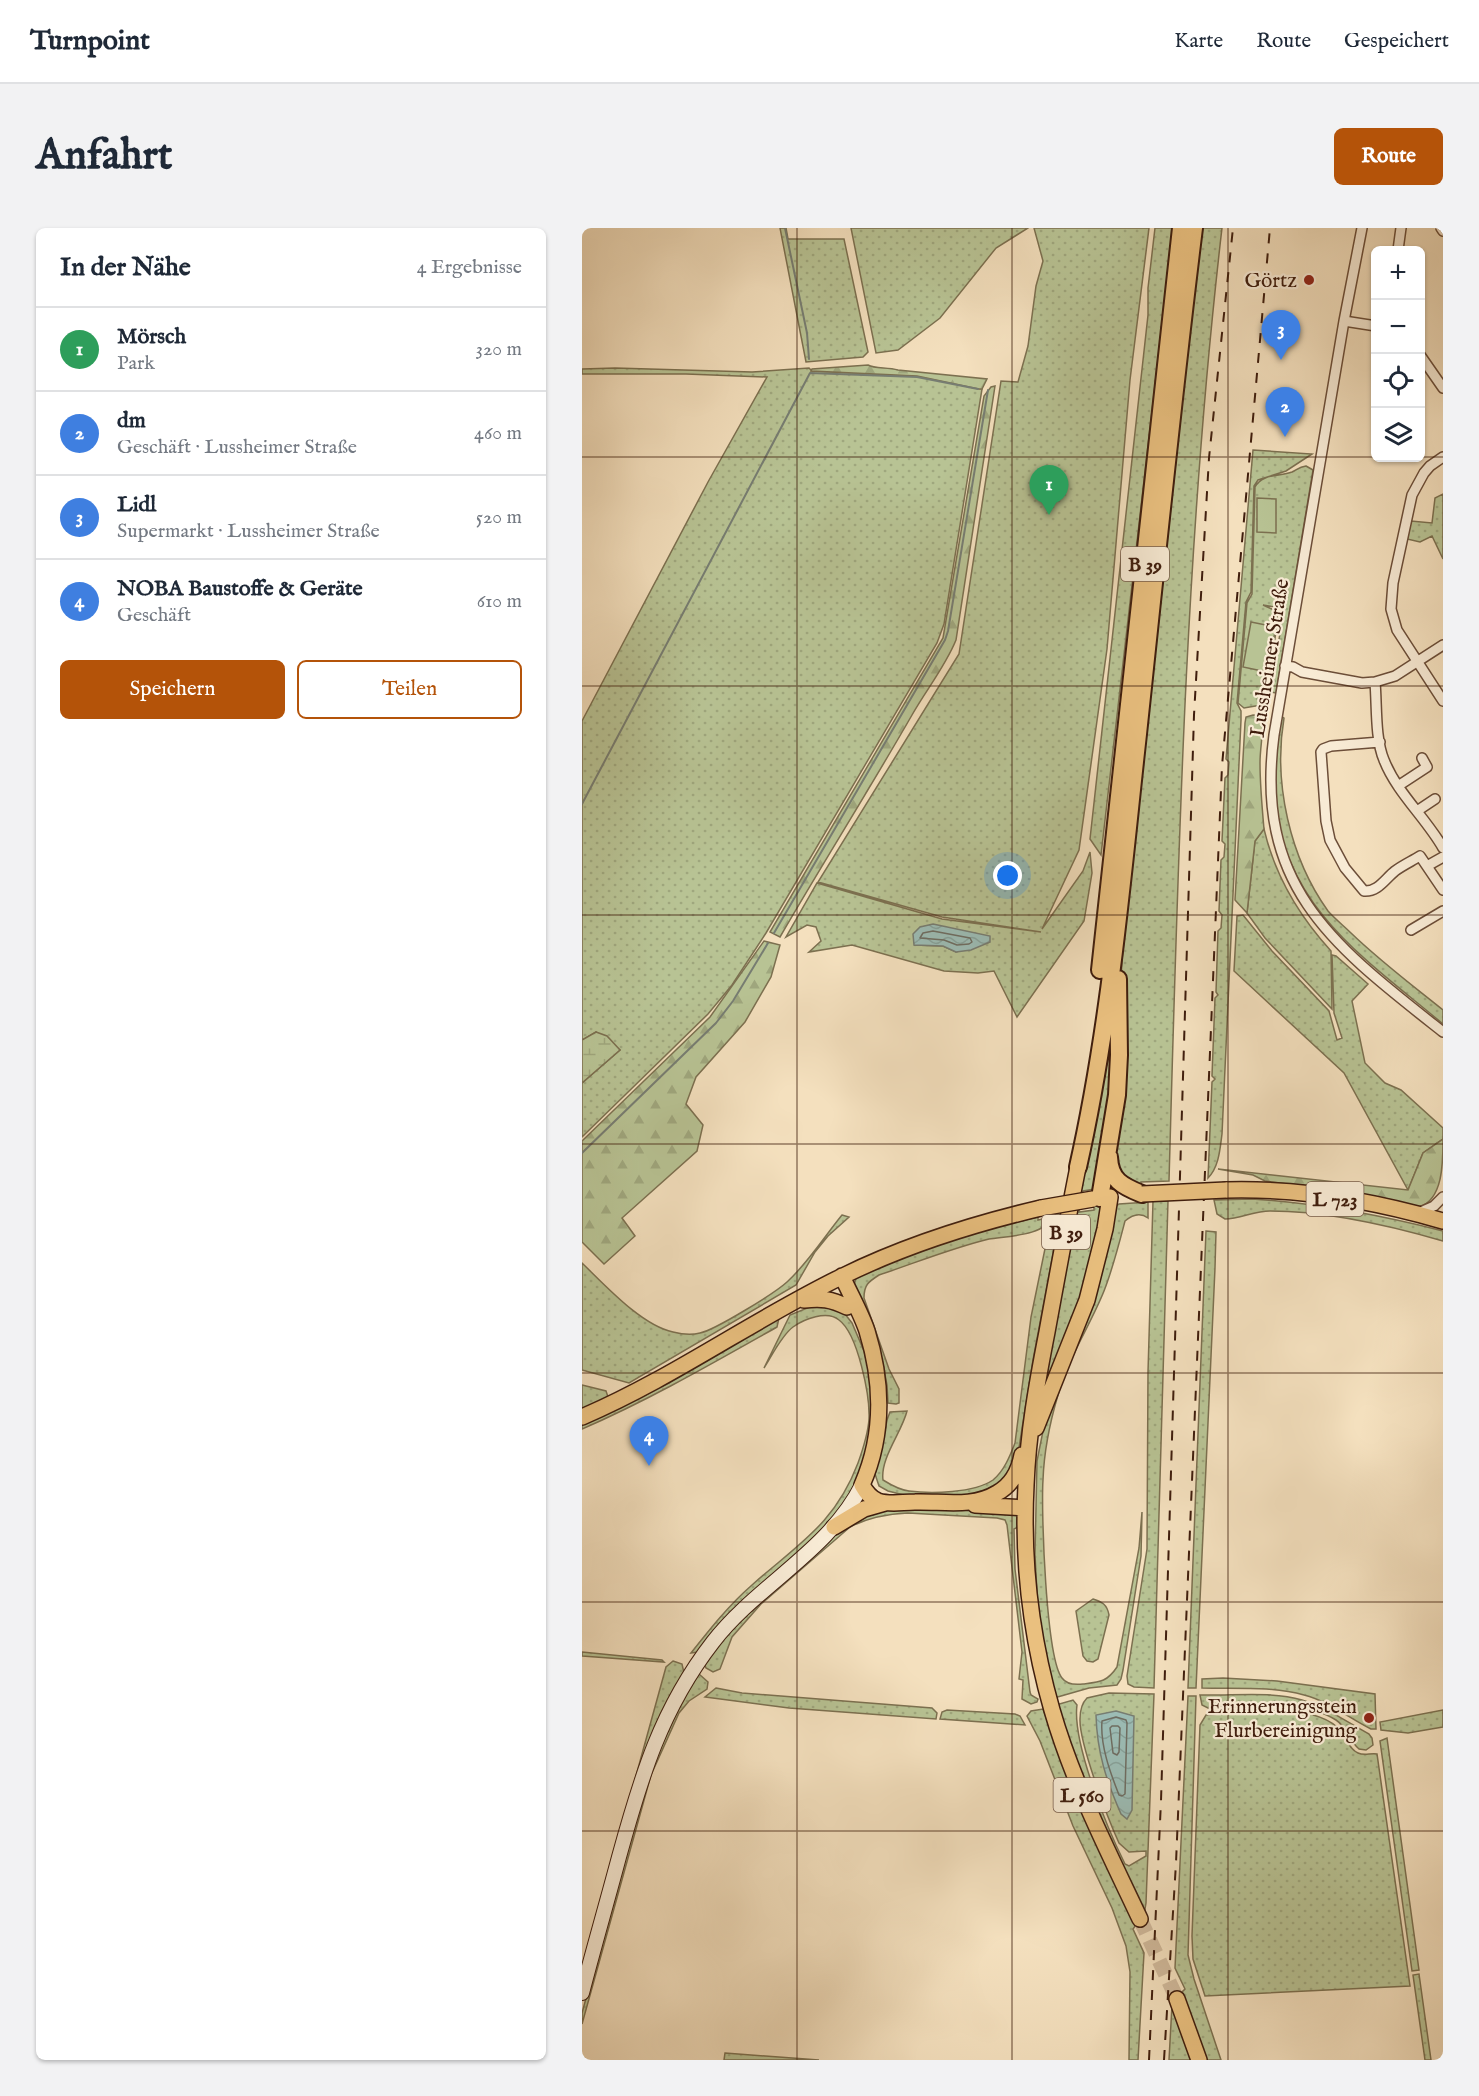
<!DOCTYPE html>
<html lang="de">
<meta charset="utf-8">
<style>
:root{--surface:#fff;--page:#f2f2f3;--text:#1f2937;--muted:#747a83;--line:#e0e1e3;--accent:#b45309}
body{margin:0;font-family:"IM FELL English",serif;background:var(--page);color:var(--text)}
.controls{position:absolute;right:18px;top:18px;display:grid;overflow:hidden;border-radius:9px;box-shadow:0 2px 4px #0004}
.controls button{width:54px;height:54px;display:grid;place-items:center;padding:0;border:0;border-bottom:2px solid var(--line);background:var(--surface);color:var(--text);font:30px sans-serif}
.you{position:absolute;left:426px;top:648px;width:21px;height:21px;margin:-15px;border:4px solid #fff;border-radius:50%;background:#1a73e8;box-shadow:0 0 0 9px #1a73e833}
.badge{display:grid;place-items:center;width:39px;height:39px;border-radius:50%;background:var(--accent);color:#fff;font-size:20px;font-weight:700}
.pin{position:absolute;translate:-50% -50px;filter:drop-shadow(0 2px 3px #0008)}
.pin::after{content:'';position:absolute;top:32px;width:21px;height:18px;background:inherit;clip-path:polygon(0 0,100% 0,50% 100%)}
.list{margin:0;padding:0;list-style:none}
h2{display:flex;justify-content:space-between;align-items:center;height:78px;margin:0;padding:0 24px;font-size:26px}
h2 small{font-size:20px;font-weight:400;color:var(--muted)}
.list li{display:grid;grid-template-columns:39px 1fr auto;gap:18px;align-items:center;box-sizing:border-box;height:84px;padding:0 24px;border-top:2px solid var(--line)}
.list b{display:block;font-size:22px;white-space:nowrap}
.list p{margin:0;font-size:20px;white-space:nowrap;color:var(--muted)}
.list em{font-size:20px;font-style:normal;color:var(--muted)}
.actions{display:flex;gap:12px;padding:18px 24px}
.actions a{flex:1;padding:14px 0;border:2px solid var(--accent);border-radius:9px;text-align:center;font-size:21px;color:var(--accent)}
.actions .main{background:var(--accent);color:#fff}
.icon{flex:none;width:33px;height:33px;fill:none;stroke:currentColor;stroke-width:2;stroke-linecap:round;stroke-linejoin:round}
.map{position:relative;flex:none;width:861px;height:1832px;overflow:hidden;border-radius:9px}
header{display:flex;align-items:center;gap:36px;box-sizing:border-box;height:84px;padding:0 30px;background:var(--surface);border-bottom:2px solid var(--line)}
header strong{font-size:28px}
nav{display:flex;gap:33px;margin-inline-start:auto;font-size:21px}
.intro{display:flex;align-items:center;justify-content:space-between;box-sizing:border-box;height:144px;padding:0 36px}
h1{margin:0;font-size:42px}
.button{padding:15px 27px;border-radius:9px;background:var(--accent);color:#fff;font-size:21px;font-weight:700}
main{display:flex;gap:36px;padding:0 36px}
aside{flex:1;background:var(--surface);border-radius:9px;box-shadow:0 2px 4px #0004}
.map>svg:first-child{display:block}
</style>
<header>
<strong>Turnpoint</strong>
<nav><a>Karte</a><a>Route</a><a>Gespeichert</a></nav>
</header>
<div class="intro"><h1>Anfahrt</h1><a class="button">Route</a></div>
<main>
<aside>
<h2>In der Nähe<small>4 Ergebnisse</small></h2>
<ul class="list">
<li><span class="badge" style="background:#2e9e5b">1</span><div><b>Mörsch</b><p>Park</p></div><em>320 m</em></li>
<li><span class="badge" style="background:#3f7fe0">2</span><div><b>dm</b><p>Geschäft · Lussheimer Straße</p></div><em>460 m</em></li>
<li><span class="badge" style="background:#3f7fe0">3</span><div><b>Lidl</b><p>Supermarkt · Lussheimer Straße</p></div><em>520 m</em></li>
<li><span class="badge" style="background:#3f7fe0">4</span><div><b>NOBA Baustoffe &amp; Geräte</b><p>Geschäft</p></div><em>610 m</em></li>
</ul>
<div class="actions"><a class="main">Speichern</a><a>Teilen</a></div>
</aside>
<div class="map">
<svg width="861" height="1832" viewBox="0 0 861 1832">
<defs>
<pattern id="green-dots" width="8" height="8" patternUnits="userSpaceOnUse" patternTransform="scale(1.5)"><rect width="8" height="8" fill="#b8c394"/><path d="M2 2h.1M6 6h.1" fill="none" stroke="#9fa77e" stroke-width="1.8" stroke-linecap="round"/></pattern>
<pattern id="forest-firs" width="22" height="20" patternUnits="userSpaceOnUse" patternTransform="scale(1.5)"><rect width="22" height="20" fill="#b8c394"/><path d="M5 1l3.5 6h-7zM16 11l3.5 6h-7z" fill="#9fa77e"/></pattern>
<pattern id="wetland-marsh" width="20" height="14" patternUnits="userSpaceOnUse" patternTransform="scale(1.5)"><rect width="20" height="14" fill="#b8c394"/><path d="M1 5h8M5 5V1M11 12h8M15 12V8" fill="none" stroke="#9fa77e"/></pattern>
<pattern id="water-waves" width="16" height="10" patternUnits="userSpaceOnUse" patternTransform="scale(1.5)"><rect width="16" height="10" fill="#9cbdb6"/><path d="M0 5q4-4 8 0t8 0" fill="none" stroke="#87a29b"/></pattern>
</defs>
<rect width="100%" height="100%" fill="#f4e0be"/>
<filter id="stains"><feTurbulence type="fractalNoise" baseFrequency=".00333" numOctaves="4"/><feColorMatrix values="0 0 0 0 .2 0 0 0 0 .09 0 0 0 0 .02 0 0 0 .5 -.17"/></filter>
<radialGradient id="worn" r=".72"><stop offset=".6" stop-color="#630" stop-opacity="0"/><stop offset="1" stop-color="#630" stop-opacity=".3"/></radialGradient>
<path fill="url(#green-dots)" stroke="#7c7050" stroke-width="1.5" fill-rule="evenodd" d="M198,0H204L206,11H262L286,124L281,129L224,134Z
M269,0H446L414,20L358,90L316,122L294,125Z
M452,0H567L548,152L525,421L497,622L460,701L501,643L508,624L510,645L502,693L435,789L412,743L396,745L362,743L270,717L227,724L239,713L234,699L225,697L204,709L235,655L360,691L459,704L360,689L236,654L377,426L419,153L436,154L446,118L454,58L461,33ZM408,714L374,724L361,718L332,717Z
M573,0H591L519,627L508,611L566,87V60Z
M619,0H640C603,318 596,634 587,953L559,954V956L543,955L531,924L540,732Z
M33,140L170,144L227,140L230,143L335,148L400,161L362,396L355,415L184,705L150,757L126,786L0,909V855L38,822L14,804L0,812V493L126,254L185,149L104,146H0V141Z
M671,222L730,226L704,243L676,252L672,258L669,364L664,374L655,475L659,483V492L640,906C638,921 637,939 626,950L630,854L633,851L630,848L633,770L636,767L634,764L636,703L639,700L640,687L637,683L639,632L642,629L643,616L640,613L643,550L646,547L647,534L644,531Z
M724,238L731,242L694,465L689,464L700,392L701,367L698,380L681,377L692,382L696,391L684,467L679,477L662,480L656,475L665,375L670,366L673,259C681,245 697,249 710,244C716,241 717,239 724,238Z
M861,266V331L850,308L838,314L825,311L829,293L850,295L853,270Z
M699,488L702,490C691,555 708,630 746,683C753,691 762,698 769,705C798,733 830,757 861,782V796C786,733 704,681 693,574C690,546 695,517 699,488Z
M682,601C693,648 717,688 749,723L750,781L683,710L665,685L673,613Z
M661,687L690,723L747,783L755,812L760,810L752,785L750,727L754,728L786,756L770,773L783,835L803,855L819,862L861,900V911L841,925L826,962L762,845L652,743L655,688Z
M530,753L534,831L513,961L501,963L497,984L512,982V978L521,977L509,1046L458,1172Z
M670,971C735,975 798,987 861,1003V1013C806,997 746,983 688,983C672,983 658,991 643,991L635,986L632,972Z
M571,973H586L572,1460L552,1459L546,1456L545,1448L565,1321L566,1144Z
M566,974V990C558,984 550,987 543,993C537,1016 531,1040 522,1063C508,1098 486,1130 476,1167C468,1194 462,1223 461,1252C459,1283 464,1430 480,1450C485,1457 493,1457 501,1456C518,1454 525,1454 535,1439L557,1320L560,1284L559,1328L541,1442L539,1451L535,1457L507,1460L472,1470L457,1402L453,1327L455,1233L463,1193L532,980L537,976Z
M479,983L451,1132L435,1232L427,1250L400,1268L322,1267L306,1263L297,1258L293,1246L300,1219L305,1192L308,1184L325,1183C320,1204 298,1230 301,1252C309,1257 318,1262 327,1263C349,1266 392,1265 411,1252C422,1243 428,1228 433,1215L449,1089L465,1011L464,1003L469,999L474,984Z
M260,987L267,989L246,1008L233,1024L214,1057L47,1155L0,1142V1035C23,1057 59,1097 91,1104C99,1106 110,1107 118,1105C133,1102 193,1065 205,1054C226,1035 242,1009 260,987Z
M456,989V992L469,989C464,1008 424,1008 407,1011C370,1020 333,1035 297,1047C286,1054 282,1057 282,1070L307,1141L317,1161V1175L314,1176L306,1175L305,1157L300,1131L288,1097L272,1057L274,1050C332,1023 393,1003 456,989Z
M624,1003L634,1004L633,1040L614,1460H606Z
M246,1075L263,1086L270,1095L282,1123L289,1151V1210L271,1263L251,1292L116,1424L109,1425C128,1401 147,1377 170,1357C216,1316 253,1296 276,1235C281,1221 286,1206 287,1191C288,1168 276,1106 257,1092C245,1082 222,1091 211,1099C199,1108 190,1128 182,1140L208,1087L235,1076Z
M197,1090L195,1099C131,1135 67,1172 0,1201V1196Z
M0,1157L24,1163L26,1169L0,1181Z
M381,1279L436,1287L438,1298L432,1301L433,1341L448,1464L449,1467L456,1471L455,1474L449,1476L440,1471L441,1452L437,1451L440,1424L425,1297L423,1292L415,1290L326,1285C306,1286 285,1290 268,1299L179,1376L150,1409L138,1441L131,1444L124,1440L122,1435L148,1400L243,1314L286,1283Z
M511,1371C520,1374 525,1376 527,1387L516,1431L511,1434L505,1433L501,1428L494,1383Z
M0,1424L80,1432L82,1434L0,1428Z
M91,1433L100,1436L102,1445L28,1642L84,1439Z
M117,1446L126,1454L125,1461L107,1473L97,1485L69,1547L0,1796V1785L58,1571L73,1526L112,1447Z
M641,1450L695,1453L793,1466L794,1501H789C767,1490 746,1473 722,1467C690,1458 653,1461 620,1460V1451Z
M134,1460L160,1465L350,1480L355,1485L354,1491L207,1480L123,1469Z
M527,1465L572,1466L564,1675L562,1687L502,1558L474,1477L491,1472L495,1477C490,1514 525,1600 543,1636L547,1638L564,1628V1623L547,1624L537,1615C526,1591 497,1515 498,1491C498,1484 500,1475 505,1470Z
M618,1467C651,1468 689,1463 720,1472C744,1479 765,1494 787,1506L790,1510L791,1517L784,1522L777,1521C767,1513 765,1499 754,1492C720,1470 664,1480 626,1480L620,1477Z
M606,1468H614L606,1727L612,1751L639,1832H624L599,1765L603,1761L593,1740Z
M461,1481L491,1564L554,1697L551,1701L562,1725L556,1832H547L548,1744L544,1718L530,1680L491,1598L458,1513L445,1488L449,1483Z
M365,1482L433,1486L438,1488L443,1497L358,1491L360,1484Z
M861,1482V1499L826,1505L799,1502L798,1494Z
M682,1483C705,1482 737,1483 755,1499C764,1506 765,1520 776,1525C782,1528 788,1525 795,1526L828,1758L623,1768L611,1731L610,1708L618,1497L624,1487Z
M805,1510L837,1742L830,1743L798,1513Z
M837,1746L849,1832H843L831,1747Z
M590,1777L610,1832H587Z
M143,1825L237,1832H142Z"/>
<path fill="url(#forest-firs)" stroke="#7c7050" stroke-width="1.5" d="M286,137C293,141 305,139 316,142L405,151L400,161H397L335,148L229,143L230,141Z
M413,158L374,412C363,439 344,462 330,487C287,562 241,635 198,709L188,704L361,410L402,168L409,159Z
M671,487L680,488C682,504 678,518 678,535C678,557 680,579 682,601L673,613L665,685L653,672L663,495L664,489Z
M182,713L198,717L189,749L163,794L114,849L104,876L121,897L115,923L40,990L53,1008L22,1036L0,1014V913L128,789Z
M861,911C861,935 861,972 837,979L767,964L683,953L671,947L636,941L826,962L841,925Z"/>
<path fill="url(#wetland-marsh)" stroke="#7c7050" stroke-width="1.5" d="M14,804L25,808L38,822L0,855V812Z"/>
<path fill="#b8c394" stroke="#7c7050" stroke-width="1.5" d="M675,270L694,271V305L675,304Z
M669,394L694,399L685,444L661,439Z"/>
<path fill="url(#water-waves)" stroke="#777d72" stroke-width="1.5" d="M351,696L408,708V714L389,722L374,724L361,718L332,717L331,706L338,699Z
M534,1483L552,1488L550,1582L545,1591L539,1586C524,1552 515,1524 514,1487Z"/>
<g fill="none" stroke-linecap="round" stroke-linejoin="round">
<path stroke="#6e6d62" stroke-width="1.5" d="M351,703L388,710L390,714L387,716L375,717L362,712L338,710L341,705Z
M534,1489L544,1492L545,1495L543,1566L540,1568L537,1567C528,1544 518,1517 520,1493Z
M530,1498H536L538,1500L537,1524L535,1527L531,1525L528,1500Z"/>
<path stroke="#777d72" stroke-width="2" d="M203,0L225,105L227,131
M0,576L228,145L335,149L396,161
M192,705L363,412L366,403L406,162
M0,925L134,795L151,773L186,715"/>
<path stroke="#d0b99b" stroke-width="15" stroke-dasharray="15 8" stroke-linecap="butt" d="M558,1691L595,1771"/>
<g stroke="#6c4e39" stroke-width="12">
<path id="street" d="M780,0L762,93L692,507C672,660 752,718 861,804
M859,0L861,3
M816,22L819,0
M762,93L794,98
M838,127L861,160
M861,229L848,238L842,245L830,267L811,355L809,381L815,402L861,473
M703,438L711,439L720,444L780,455L793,454L813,448L861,417
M793,454C795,477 793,511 802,532C815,565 844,590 861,620
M798,514L749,518L741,521L739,524L744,593L748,612L763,640L782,663C796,664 803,651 813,643C821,637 830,633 838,628L861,662
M816,558L845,539L840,530
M835,583L853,571
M845,638L861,629
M829,702L861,683
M836,985L852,978L861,969"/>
</g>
<g stroke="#3f1d0d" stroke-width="16">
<path id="secondary" d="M0,1765C12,1719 25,1674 37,1629C59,1549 79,1481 131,1414C175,1357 247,1323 280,1257"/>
</g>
<g stroke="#3f1d0d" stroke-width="18">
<path id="primary" d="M496,939C485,994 475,1049 465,1104C455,1155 446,1205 444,1257C440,1333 449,1409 470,1482C491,1555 526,1623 558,1691
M644,962C716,960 792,973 861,993
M260,1048C268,1066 279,1085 285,1103C301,1155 302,1207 280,1257
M222,1072C239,1070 249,1071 265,1079
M0,1189C91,1150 172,1091 261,1048C324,1017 391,996 459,980
M454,1200L505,1072L523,1001L528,969
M280,1257C284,1264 288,1270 296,1273C308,1277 320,1274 333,1274C360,1273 391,1280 415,1265C430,1257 437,1243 440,1227
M393,1277L443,1280
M252,1299L282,1281L303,1275
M595,1771L617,1832"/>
</g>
<g stroke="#3f1d0d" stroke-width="20">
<path id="highway" d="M518,742L599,0
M527,929C528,952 540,958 560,966
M496,939C528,797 540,651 556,506C574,337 591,168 612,0
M518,970L535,867L537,827L536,751"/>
</g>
<use href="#street" stroke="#f8ebd5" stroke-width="9"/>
<use href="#secondary" stroke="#f8ebd5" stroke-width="14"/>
<use href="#primary" stroke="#eac07f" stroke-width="15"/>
<use href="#highway" stroke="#eac07f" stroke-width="16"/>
<path stroke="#3f1d0d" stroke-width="2" stroke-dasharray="10 10" stroke-linecap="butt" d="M567,1832L579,1573L612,487L627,230L651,0
M582,1832L594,1635L640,538L688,0"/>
<g stroke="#3f1d0d" stroke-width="18" stroke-linecap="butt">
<path id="primary-bridge" d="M560,966L644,962
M459,980L511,971"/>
</g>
<use href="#primary-bridge" stroke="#eac07f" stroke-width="15"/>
</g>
<path fill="none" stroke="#3f1d0d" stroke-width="1.5" stroke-opacity="0.55" d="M215,0V1832M430,0V1832M646,0V1832M0,229H794M838,229H861M0,458H861M0,687H861M0,916H861M0,1145H861M0,1374H861M0,1603H861"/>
<g fill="#8f2418" stroke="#f8ebd5" stroke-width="2">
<circle cx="727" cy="52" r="6"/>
<circle cx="787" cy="1490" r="6"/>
</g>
<g text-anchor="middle" stroke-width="4.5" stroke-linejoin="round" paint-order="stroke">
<g fill="#f8ebd5" stroke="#765b49" stroke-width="1.5">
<rect x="539" y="319" width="48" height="34" rx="4.5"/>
<rect x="724.5" y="954" width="57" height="34" rx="4.5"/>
<rect x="460" y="987" width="48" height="34" rx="4.5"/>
<rect x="471.5" y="1550" width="57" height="34" rx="4.5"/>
</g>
<g font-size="20" font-weight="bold" fill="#3f1d0d">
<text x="563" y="343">B 39</text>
<text x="753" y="978">L 723</text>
<text x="484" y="1011">B 39</text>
<text x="500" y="1574">L 560</text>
</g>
<g font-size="21" fill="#3f1d0d" stroke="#f8ebd5" text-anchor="end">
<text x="715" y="59">Görtz</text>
<text x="775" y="1485">Erinnerungsstein<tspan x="775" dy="24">Flurbereinigung</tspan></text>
</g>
<g font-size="21" fill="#3f1d0d" stroke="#f8ebd5">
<text transform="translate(687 430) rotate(-81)" y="7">Lussheimer Straße</text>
</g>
</g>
<rect width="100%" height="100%" filter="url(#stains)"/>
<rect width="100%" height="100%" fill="url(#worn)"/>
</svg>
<div class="controls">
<button>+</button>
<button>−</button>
<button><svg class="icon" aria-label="locate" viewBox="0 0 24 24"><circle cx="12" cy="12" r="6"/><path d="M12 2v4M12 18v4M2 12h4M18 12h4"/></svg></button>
<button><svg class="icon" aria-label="layers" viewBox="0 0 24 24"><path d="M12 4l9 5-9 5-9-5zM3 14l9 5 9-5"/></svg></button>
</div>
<div class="you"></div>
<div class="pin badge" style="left:467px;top:287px;background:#2e9e5b">1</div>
<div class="pin badge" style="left:703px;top:209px;background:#3f7fe0">2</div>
<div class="pin badge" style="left:699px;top:132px;background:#3f7fe0">3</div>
<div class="pin badge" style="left:67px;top:1238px;background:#3f7fe0">4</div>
</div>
</main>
